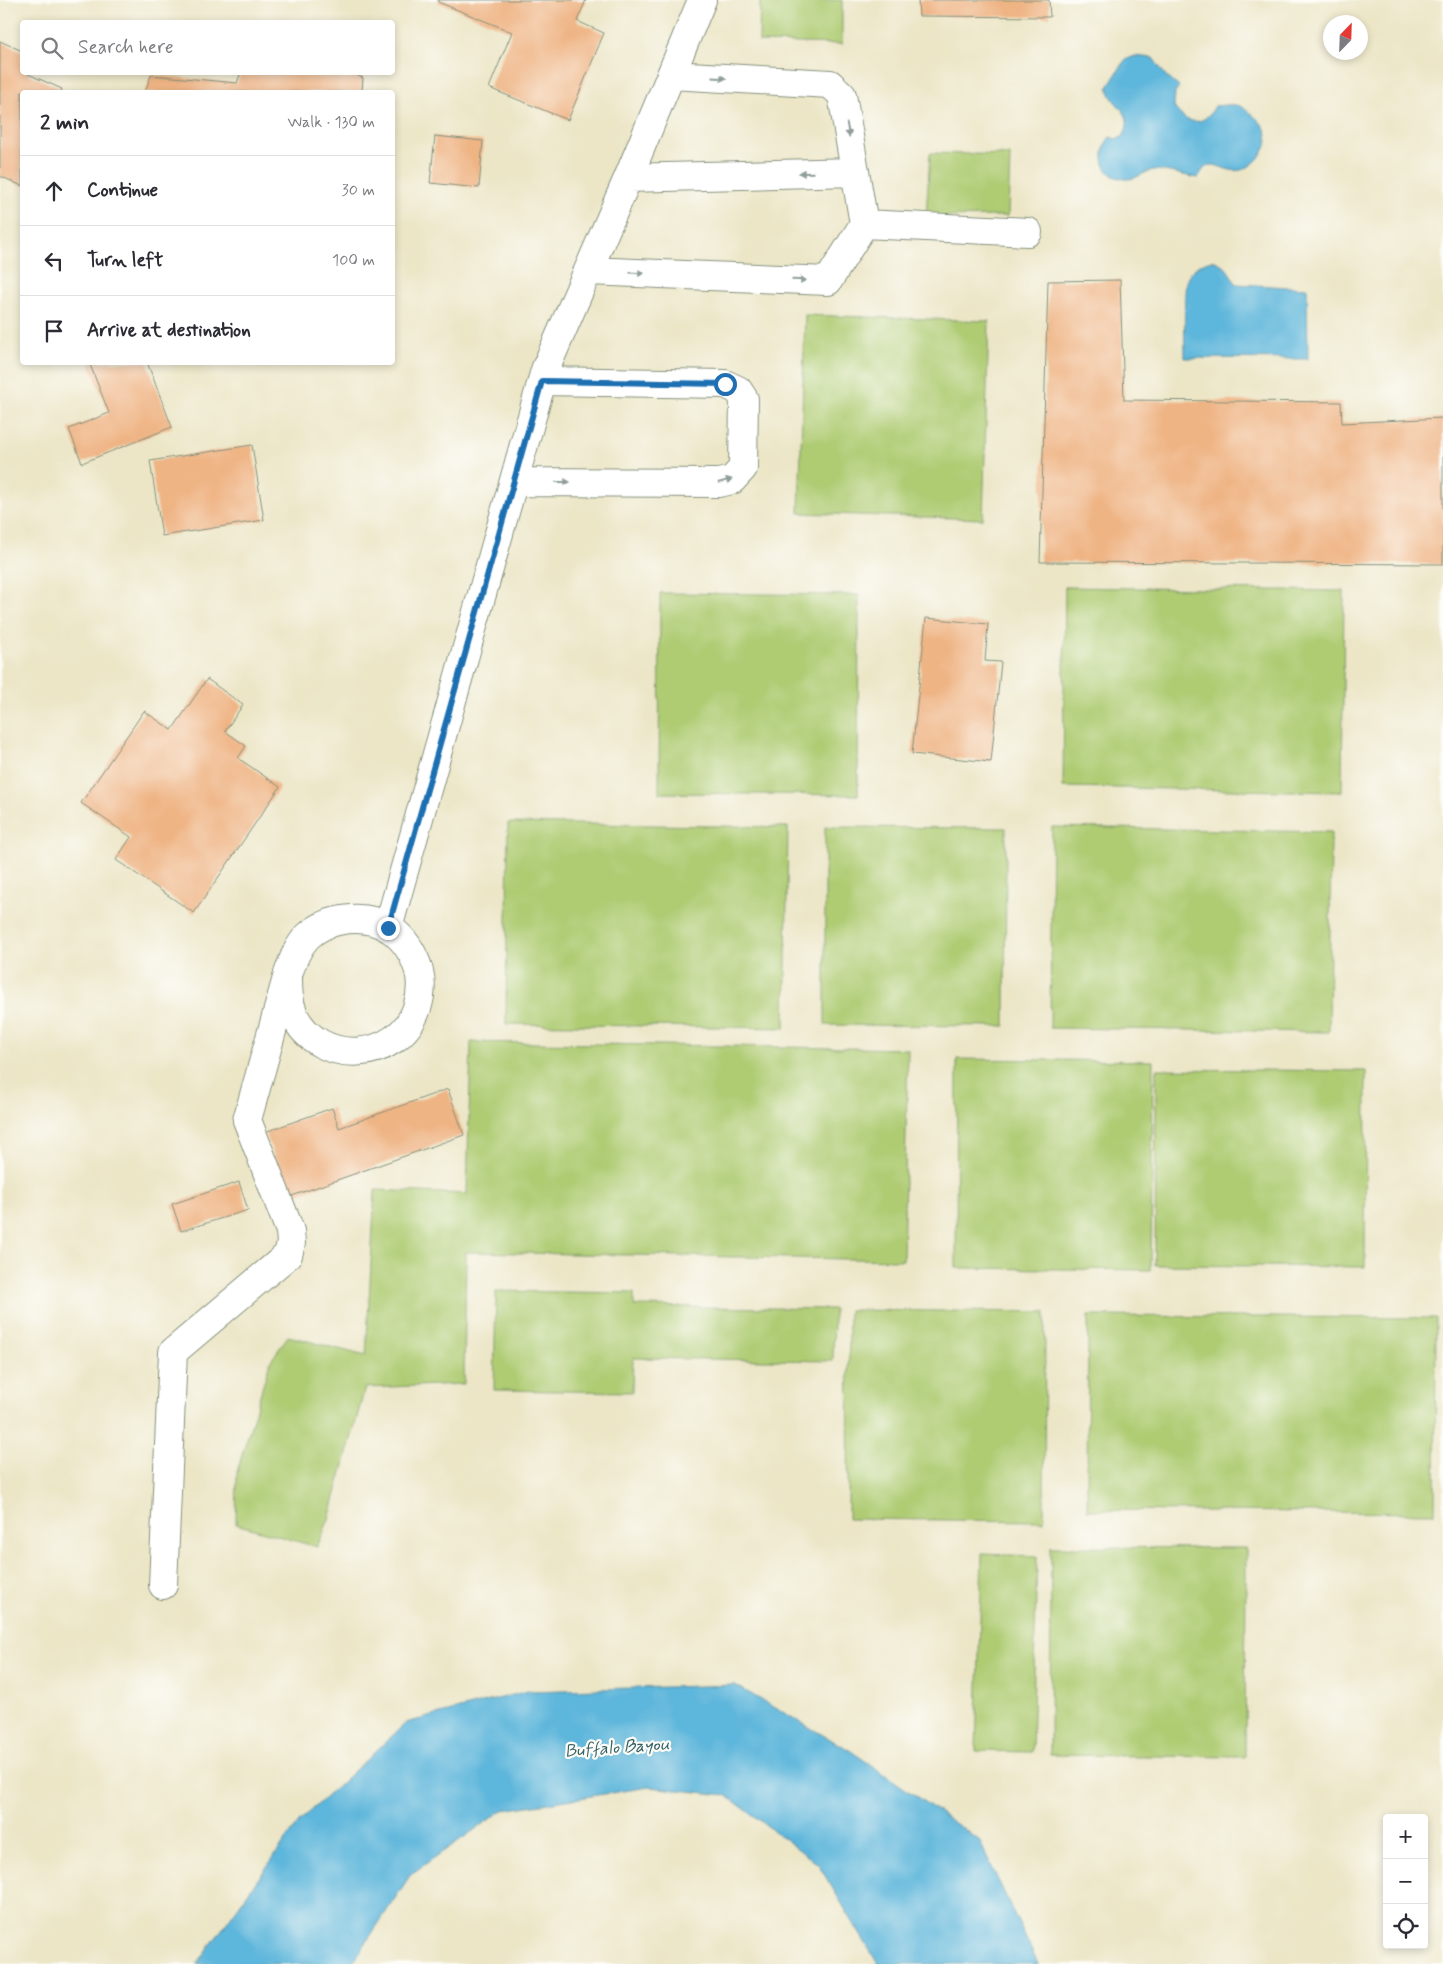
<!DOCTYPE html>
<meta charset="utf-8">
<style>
:root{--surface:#fff;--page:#f2f2f3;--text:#2b2b33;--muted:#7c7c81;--line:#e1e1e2}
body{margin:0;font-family:Mynerve,sans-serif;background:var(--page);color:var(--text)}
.controls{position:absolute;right:15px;bottom:15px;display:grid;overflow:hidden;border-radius:5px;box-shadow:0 2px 8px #0003}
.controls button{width:45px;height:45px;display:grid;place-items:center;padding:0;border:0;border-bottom:1px solid var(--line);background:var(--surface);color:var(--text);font:25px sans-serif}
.compass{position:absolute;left:1323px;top:15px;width:45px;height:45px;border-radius:50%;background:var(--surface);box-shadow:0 2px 8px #0003;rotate:23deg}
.stop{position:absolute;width:15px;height:15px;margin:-11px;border:4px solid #1f6fb2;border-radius:50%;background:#fff}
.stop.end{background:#1f6fb2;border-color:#fff;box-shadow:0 1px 5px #0008}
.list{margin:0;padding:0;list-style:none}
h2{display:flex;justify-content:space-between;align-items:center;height:65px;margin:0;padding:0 20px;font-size:21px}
h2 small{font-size:16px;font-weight:400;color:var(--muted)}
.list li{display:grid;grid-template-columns:32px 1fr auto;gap:15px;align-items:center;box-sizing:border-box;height:70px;padding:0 20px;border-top:1px solid var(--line)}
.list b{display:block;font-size:19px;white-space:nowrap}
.list em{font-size:16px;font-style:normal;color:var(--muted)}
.icon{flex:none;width:28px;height:28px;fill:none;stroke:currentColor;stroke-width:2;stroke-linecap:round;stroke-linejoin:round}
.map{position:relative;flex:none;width:1443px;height:1964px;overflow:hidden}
.search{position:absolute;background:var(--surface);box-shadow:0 2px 8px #0003;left:20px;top:20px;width:375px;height:55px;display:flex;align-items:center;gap:12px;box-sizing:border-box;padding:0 18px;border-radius:5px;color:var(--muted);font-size:19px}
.panel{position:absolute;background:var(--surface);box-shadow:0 2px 8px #0003;left:20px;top:90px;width:375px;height:275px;border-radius:5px}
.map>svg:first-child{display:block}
</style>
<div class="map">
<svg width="1443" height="1964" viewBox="0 0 1443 1964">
<rect width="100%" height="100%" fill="#fdfcf7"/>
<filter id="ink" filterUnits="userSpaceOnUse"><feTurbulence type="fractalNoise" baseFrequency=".02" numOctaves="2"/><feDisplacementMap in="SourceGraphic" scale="10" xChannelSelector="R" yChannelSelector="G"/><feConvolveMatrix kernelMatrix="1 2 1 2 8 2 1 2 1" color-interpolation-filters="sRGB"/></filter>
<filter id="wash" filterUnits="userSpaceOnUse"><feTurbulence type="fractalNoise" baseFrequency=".0096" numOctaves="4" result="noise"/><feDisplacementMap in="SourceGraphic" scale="20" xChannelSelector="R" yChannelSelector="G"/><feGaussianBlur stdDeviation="1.12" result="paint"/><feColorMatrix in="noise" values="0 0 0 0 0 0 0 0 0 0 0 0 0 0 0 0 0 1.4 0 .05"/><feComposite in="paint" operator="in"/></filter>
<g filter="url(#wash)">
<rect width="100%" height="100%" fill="#ece6c7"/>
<path fill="#afcc73" stroke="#678454" d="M760,0H842V44L759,42Z
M930,153L1010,155L1008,216L926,217Z
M805,315L989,321L983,519L799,513Z
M1065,587L1344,591L1342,792L1063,787Z
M660,593L859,595L858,795L659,793Z
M508,823L788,827L785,1028L506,1024Z
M825,827L1006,828L1005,1026L825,1025Z
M1052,827L1331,832L1329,1032L1050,1028Z
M471,1042L908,1049L903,1260L466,1252L464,1384L365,1388L329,1519L317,1547L236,1524L237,1472L270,1362L288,1336L366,1356L375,1190L467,1194Z
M957,1059L1153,1061L1151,1270L956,1268Z
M1156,1069L1366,1071L1365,1267L1155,1265Z
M496,1291L634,1293V1306L834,1309L833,1361L633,1358L632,1392L494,1390Z
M849,1310L1045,1312L1044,1521L848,1519Z
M1088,1316L1436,1318L1435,1513L1087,1510Z
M1051,1547L1246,1548L1245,1757L1050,1755Z
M982,1554L1037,1556L1032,1752L976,1751Z"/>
<path fill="#5db6db" stroke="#3e7a88" d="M1135,56L1153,58L1166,76L1179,87L1175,92L1174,107C1187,126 1204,127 1215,106C1228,105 1238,102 1248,111C1255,117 1262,122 1266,131C1272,146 1256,166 1241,170C1228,173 1219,164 1211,165C1204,166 1201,173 1198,178C1185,176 1170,171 1156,170C1144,169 1138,183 1119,178C1100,173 1099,150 1110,137L1116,139L1123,137C1137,110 1112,109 1108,87L1125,60Z
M1212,260C1226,264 1229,272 1236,284L1307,288L1308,359L1185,358C1185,343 1183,289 1187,279C1191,269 1202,262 1212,260Z
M735,1685L851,1751L979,1840L1038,1964H878L818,1864L726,1795L649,1787L503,1810L411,1874L352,1964H197L299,1822L406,1723L528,1691Z"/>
<g id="blocks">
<path fill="#efb484" d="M438,0H586L577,21L604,33L568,120L489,88L512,32L438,2Z
M918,0H1049L1050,17L919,16Z
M0,41L22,51V72H29L28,74L62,89L61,92H22V186L0,176Z
M241,72H350L363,78L362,92H145L151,75L237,83Z
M435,136L483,141L479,188L430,183Z
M1120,280L1124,400L1341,402L1342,423L1443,418V564L1040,562L1048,281Z
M89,362H147L172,427L82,463L69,429L109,413Z
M252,445L264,520L162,536L150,461Z
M926,618L988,624L985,661L1001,662L991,762L912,754Z
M207,679L243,705L225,731L246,746L238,758L280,787L194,913L116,860L131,837L81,803L144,711L172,730Z
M448,1089L464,1135L289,1197L265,1132L332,1108L339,1128Z
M239,1182L248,1210L181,1231L172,1204Z"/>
</g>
</g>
<g filter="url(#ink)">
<use href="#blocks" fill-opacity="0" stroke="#86927e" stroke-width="1"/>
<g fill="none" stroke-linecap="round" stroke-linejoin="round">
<g stroke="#86927e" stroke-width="30">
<path id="minor" d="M628,178L855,172
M864,224L1028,232
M588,271L828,281L864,224L842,95L830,84L671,75
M514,482L719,483L732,480L743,468L744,399L738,390L725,384L542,381
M388,928L545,370L628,178L702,0
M163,1585L173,1352L288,1255L291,1243L290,1231L247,1120L288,974C293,960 297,948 307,937C328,917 365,913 389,928C404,938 414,954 419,971C422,983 421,996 417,1008C398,1063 319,1067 294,1015C288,1001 288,988 288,974"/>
</g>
<use href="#minor" stroke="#fff" stroke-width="28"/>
</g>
<defs><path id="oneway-solid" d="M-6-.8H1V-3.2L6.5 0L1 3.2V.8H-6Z" transform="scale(1.25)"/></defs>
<g fill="#8f9e9a">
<use href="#oneway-solid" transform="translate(719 78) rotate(3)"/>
<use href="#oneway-solid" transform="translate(848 130) rotate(80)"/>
<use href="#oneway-solid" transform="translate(806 173) rotate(179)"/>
<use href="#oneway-solid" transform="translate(637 273) rotate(3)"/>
<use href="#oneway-solid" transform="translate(799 280) rotate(2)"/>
<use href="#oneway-solid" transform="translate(725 481) rotate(-16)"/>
<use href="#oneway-solid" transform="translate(563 482)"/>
</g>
</g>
<g fill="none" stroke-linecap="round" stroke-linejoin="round" filter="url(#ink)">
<path stroke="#1f6fb2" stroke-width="6" d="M388,928L542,381L725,384"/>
</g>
<g text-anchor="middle" stroke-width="4.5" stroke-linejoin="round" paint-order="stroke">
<g font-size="18" font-style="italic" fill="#326166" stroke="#fdfcf7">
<text transform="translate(617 1747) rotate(-4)" y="6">Buffalo Bayou</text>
</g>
</g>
</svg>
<div class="controls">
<button>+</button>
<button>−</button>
<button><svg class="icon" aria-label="locate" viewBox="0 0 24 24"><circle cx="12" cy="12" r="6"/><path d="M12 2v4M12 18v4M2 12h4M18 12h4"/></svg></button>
</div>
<svg class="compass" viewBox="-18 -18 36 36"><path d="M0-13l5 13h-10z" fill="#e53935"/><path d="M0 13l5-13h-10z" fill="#7c7c81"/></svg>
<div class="stop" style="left:725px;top:384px"></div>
<div class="stop end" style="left:388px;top:928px"></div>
<div class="search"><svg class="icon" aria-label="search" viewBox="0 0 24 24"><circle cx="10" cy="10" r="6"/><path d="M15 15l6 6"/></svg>Search here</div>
<section class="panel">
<h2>2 min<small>Walk · 130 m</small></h2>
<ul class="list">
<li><svg class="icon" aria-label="ahead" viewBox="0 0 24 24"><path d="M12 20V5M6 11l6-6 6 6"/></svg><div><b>Continue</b></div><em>30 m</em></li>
<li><svg class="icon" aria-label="left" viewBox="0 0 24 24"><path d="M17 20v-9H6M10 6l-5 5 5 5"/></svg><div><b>Turn left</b></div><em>100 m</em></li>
<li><svg class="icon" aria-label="arrive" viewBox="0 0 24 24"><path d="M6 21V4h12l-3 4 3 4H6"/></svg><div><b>Arrive at destination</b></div></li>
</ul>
</section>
</div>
